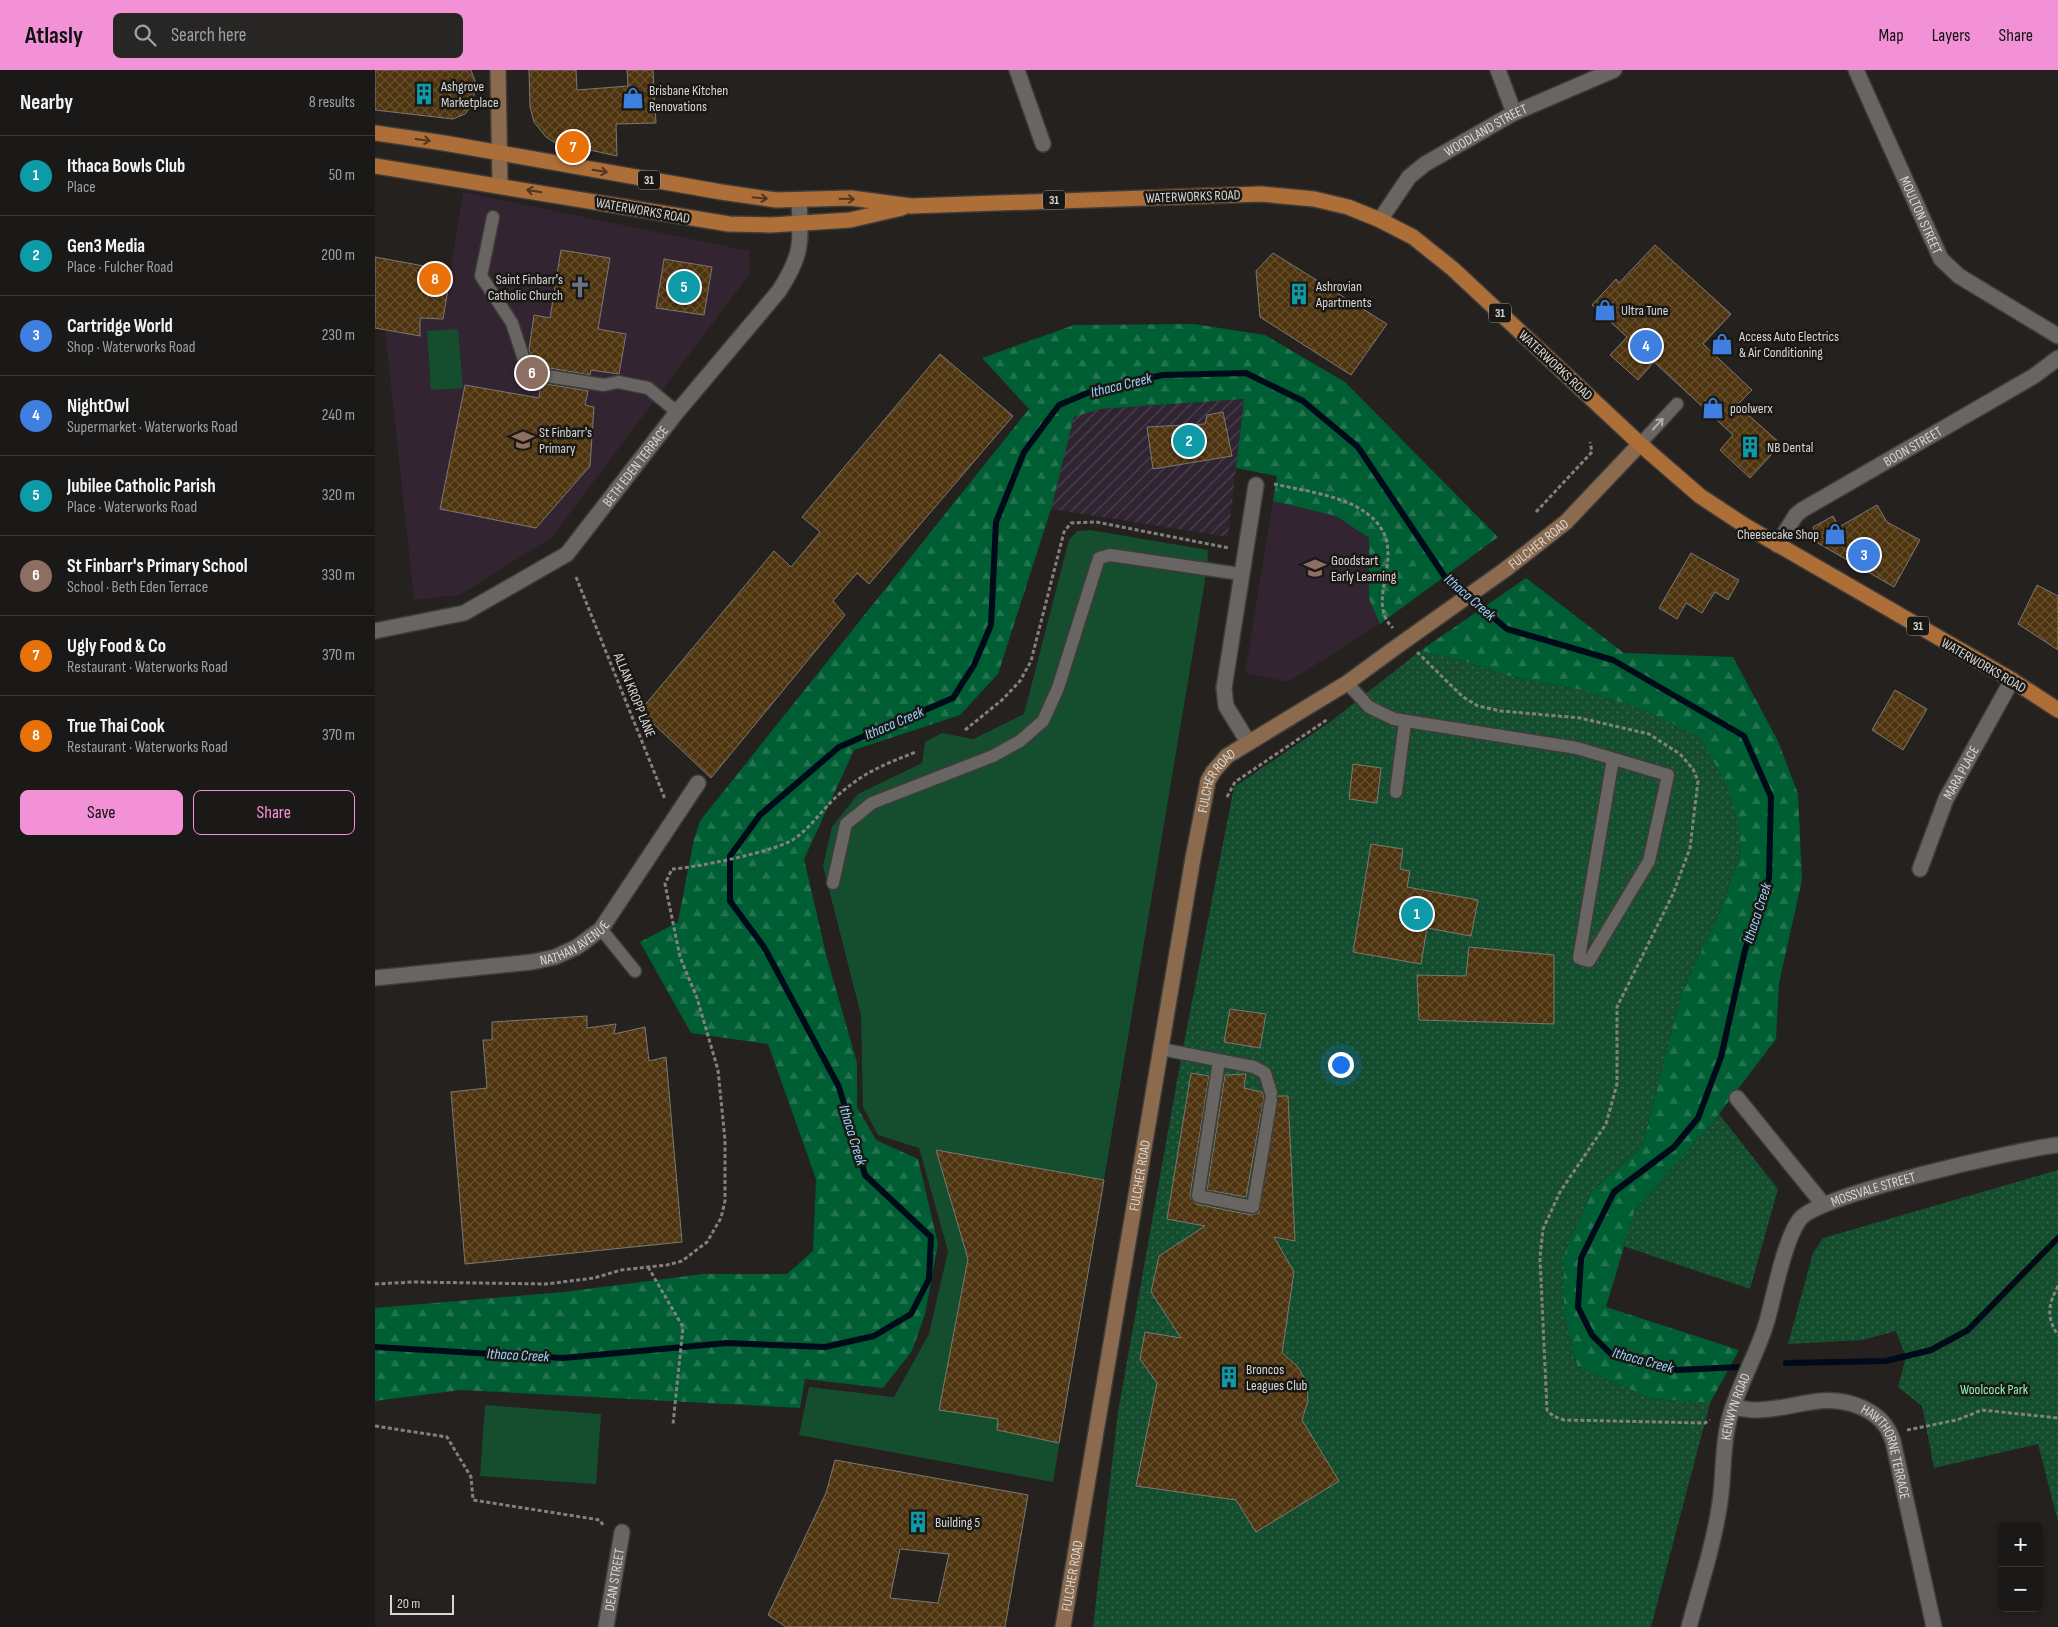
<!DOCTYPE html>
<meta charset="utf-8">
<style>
:root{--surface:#1b1917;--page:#282624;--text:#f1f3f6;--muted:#a0a0a1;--line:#393836;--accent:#f391d6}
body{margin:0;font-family:"Sofia Sans Condensed",sans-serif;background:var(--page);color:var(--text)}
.controls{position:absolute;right:15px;bottom:15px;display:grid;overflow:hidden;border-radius:8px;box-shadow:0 2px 8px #0003}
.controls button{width:45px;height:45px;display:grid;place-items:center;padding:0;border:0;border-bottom:1px solid var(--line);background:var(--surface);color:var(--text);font:25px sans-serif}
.scale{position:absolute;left:15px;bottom:12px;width:64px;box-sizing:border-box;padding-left:5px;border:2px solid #d8d7d5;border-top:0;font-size:14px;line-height:18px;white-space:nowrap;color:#d8d7d5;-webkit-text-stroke:4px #1a1815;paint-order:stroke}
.you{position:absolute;left:965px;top:994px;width:18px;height:18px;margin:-12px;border:4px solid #fff;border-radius:50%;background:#1a73e8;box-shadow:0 0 0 8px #1a73e833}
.badge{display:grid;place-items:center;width:32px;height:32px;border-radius:50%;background:var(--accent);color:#fff;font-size:16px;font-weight:700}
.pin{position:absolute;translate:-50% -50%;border:2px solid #fff;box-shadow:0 1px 5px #0006}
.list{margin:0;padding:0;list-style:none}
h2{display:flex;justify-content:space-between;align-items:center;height:65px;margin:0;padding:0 20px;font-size:21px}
h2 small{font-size:16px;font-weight:400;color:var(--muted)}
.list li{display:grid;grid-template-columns:32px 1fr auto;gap:15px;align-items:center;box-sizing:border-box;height:80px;padding:0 20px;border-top:1px solid var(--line)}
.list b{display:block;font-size:19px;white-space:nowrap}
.list p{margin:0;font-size:16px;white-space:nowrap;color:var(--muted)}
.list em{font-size:16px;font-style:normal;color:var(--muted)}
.actions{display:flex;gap:10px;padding:15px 20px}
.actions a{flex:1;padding:11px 0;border:1px solid var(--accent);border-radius:8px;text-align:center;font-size:18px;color:var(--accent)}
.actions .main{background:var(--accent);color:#111}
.icon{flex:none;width:28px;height:28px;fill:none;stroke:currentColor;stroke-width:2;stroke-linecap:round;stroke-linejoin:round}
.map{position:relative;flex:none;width:1683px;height:1557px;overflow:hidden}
header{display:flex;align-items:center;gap:30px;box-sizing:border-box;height:70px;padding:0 25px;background:var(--accent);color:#111}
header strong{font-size:24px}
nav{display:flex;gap:28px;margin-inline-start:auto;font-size:18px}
.search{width:350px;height:45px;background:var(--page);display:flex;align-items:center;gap:12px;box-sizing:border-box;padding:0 18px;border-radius:8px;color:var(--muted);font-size:19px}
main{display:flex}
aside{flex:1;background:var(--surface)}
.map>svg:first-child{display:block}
</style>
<header>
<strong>Atlasly</strong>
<div class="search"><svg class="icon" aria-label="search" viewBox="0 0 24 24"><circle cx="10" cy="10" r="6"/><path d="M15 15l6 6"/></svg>Search here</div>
<nav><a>Map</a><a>Layers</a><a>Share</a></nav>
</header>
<main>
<aside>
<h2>Nearby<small>8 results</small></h2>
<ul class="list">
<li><span class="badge" style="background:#0f9aa8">1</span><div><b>Ithaca Bowls Club</b><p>Place</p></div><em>50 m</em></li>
<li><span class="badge" style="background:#0f9aa8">2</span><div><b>Gen3 Media</b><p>Place · Fulcher Road</p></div><em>200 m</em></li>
<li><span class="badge" style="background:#3f7fe0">3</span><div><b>Cartridge World</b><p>Shop · Waterworks Road</p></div><em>230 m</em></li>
<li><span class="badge" style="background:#3f7fe0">4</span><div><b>NightOwl</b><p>Supermarket · Waterworks Road</p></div><em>240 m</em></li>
<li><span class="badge" style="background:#0f9aa8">5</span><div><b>Jubilee Catholic Parish</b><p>Place · Waterworks Road</p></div><em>320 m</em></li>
<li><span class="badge" style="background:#8d6e63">6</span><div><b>St Finbarr's Primary School</b><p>School · Beth Eden Terrace</p></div><em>330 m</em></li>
<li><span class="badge" style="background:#e8710a">7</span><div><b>Ugly Food &amp; Co</b><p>Restaurant · Waterworks Road</p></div><em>370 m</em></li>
<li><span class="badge" style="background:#e8710a">8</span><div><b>True Thai Cook</b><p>Restaurant · Waterworks Road</p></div><em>370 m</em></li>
</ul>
<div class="actions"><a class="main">Save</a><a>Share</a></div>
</aside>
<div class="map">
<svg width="1683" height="1557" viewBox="0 0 1683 1557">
<defs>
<pattern id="industrial-furrows" width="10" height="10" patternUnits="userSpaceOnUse" patternTransform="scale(1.25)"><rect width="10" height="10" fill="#302432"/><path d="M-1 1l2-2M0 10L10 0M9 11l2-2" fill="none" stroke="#4d434f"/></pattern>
<pattern id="forest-firs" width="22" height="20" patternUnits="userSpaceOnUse" patternTransform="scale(1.25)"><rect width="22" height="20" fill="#005e34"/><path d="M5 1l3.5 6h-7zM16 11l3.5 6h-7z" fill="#247450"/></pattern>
<pattern id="park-dots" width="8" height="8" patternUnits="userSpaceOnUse" patternTransform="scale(1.25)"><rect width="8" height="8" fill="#144e2f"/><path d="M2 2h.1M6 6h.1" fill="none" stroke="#35674c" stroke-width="1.8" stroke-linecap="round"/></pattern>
<pattern id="building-cross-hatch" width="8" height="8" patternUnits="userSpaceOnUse" patternTransform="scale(1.25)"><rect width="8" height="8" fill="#4d330e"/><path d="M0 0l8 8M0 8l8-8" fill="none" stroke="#665030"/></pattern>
</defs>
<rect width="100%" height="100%" fill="#24211f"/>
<path fill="url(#industrial-furrows)" d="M869,329L853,467L676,439L699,347L725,339Z"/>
<path fill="#322430" d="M88,122L374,181V205L177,467L85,525L39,530L10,260L44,266L45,248L68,249Z
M898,431L961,446L994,468V529L1005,554L913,612L870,603Z"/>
<path fill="#144e2f" d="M83,259L88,318L56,320L52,261Z
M715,460L833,480L832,499L678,1412L424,1365L434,1317L519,1327L554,1264L573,1181L544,1078L503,1065L488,1037L486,945L448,796L457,757L483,724L547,693L550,672L567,663L598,669L649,644L694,470L702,461Z
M110,1335L226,1344L221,1414L105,1406Z"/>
<path fill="url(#forest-firs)" d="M819,254L890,265L970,312L1123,467L1005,554L994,529V468L961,446L898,431L902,406L861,398L869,329L725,339L699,347L676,439L623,604L585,645L479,680L429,789L452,888L482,993V1037L501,1070L543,1089L563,1174L550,1244L537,1281L508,1318L430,1309L425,1338L86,1320L0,1331V1238L189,1222L328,1204H412L438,1181L441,1109L393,974L316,963L265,872L303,852L319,769L325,751L654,339L607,288L699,255Z
M1151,508L1249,583L1358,587L1403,671L1423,724L1427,810L1404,913L1401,969L1341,1048L1260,1140L1231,1237L1364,1280L1335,1333L1277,1329L1202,1296L1189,1243V1184L1217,1121L1267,1077L1306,924L1344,844L1366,782L1272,641L1206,620L1129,605L1090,591L1045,581Z"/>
<path fill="url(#park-dots)" d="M1045,581L1090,591L1129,605L1206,620L1272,641L1325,667L1352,715L1363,750L1366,782L1344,844L1306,924L1267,1077L1217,1121L1189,1184V1243L1202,1296L1277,1329L1335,1333L1276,1557H718L743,1342L807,983L859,717L955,652Z
M1344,1044L1403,1119L1375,1219L1248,1176L1260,1140Z
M1683,1100V1452L1663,1374L1559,1398L1547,1336L1523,1317L1531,1287L1521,1261L1487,1270L1413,1274L1438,1183L1448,1168Z"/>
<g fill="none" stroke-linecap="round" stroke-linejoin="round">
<path stroke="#000a18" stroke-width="6" d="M0,1277L188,1288L352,1273L450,1277L499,1266L536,1244L554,1209L556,1167L490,1105L464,1017L389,877L355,831V786L385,745L464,677L578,628L599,595L616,555L621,452L649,382L684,335L722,319L788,305L871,303L928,331L983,377L1070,507L1132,559L1238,590L1369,666L1396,727L1394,808L1370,880L1346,987L1323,1048L1299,1077L1239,1122L1206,1188L1203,1237L1217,1265L1236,1284L1302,1300L1364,1297
M1411,1293L1511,1291L1556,1280L1593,1260L1683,1168"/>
</g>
<path fill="url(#building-cross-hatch)" stroke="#7b7874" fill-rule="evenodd" d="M0,0H96L101,14L97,35L90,44L78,49L0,40Z
M154,0H201L202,20L253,16L252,0H278L281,53L241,54L242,86L179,72L171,67L159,52L155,37Z
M1280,175L1356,244L1328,274L1377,320L1362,335L1406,374L1375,408L1345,380L1358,365L1279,292L1263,310L1235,285L1252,267L1217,235L1241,209L1244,213Z
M186,180L235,188L223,259L251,264L244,304L216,300L215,305L169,297L170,290L157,288L154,279L159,245L175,248Z
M898,183L1012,254L976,305L885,247L881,201Z
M0,187L76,201L68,249L45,248V266L0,258Z
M289,189L337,197L329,245L281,238Z
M565,284L638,346L494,514L482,503L458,531L470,545L336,708L265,641L399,481L416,497L445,462L427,447Z
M166,313L213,321L210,335L219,337L215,396L161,458L65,439L90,315L164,328Z
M848,342L857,386L778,399L772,357L830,354L832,345Z
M1502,435L1512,452L1545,470L1519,517L1441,472L1438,457L1458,446L1464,457Z
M1316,483L1364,510L1353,530L1340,522L1327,543L1311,533L1302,549L1284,538Z
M1662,515L1683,526V580L1643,554Z
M1520,620L1552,639L1528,680L1497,660Z
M978,694L1006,698L1002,733L974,729Z
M996,774L1028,779L1025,799L1035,801L1032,817L1103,830L1096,866L1052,858L1046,894L978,882Z
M1094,877L1179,885V954L1044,950L1042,905L1091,906Z
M855,939L891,944L885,978L849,972Z
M212,946V958L241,954L239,964L270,957L274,991L291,987L307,1172L90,1194L76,1022L112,1018L108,970H117V952Z
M816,1003L834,1006L815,1125L816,1129L821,1134L876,1145L884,1143L903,1026H913L920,1171L899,1167L919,1202L907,1283L922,1296L932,1312L933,1331L927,1350L964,1411L881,1462L861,1430L761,1416L782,1313L765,1289L770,1262L806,1268L776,1222L784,1186L830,1156L792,1149Z
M871,1004L869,1018L887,1022L889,1027L871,1127L832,1120L850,1005Z
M561,1080L729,1110L684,1373L622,1360L623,1349L564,1340L593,1189Z
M460,1390L653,1425L630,1557H411L393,1545L451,1423ZM525,1479L574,1484L563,1533L515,1528Z"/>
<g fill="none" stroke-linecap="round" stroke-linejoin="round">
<g stroke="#3e3c3a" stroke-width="15">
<path id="lane" d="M118,147L106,206L137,253L152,299L159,304L229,315L243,312L273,318L302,342
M1265,374L1302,334
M972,613L994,637L1019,649L1202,678L1293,705L1274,791L1214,891L1204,888L1238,689
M1021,722L1030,652
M458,813L471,754L497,733L618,686L645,671L668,651L683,618L724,488L735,485L865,504
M226,859L260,901
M786,979L879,997L890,1003L896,1023
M844,991L823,1126L878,1137L896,1030"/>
</g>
<g stroke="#3e3c3a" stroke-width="18">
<g id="street">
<path d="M642,0L668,74"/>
<path d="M1123,0L1139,43"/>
<path id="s1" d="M1481,0L1566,189L1584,206L1683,266"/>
<path id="s2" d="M1005,150L1034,107L1050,94L1139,43L1239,0"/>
<path id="s3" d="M1402,475L1421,445L1427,440L1659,306L1683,288"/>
<path id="s4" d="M0,561L89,543L192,484L302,342L404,221C428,184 426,172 424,130"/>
<path d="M873,672L851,636L849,618L881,415"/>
<path id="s5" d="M1545,799L1571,729L1637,610"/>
<path id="s6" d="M0,908L157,892L180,887L202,877L226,859L323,713"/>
<path d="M1362,1028L1448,1134"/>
<path id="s7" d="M1358,1337C1365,1338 1373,1340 1381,1340C1420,1340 1448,1320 1488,1338C1504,1346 1512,1354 1518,1371L1559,1557"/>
<path id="s8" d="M231,1557L247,1462"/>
<path id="s9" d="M1314,1557C1325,1516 1339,1474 1345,1432C1349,1405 1347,1377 1354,1350C1363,1315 1382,1285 1392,1251C1399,1226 1410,1166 1426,1148C1448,1124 1644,1079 1683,1075"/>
</g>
</g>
<g stroke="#3e3c3a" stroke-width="18">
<g id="secondary">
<path d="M123,0L125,114"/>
<path id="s10" d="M1131,499L1191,452L1265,374"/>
<path id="s11" d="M688,1557L818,788L833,711L838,702L852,686L972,613L1017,580"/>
</g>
</g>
<g stroke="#3e3c3a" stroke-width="18">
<path id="primary" d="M0,63L69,73L346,122L401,130L476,128L536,136L886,124L939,129L973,137L1005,150L1038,167L1078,199L1265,374L1325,426L1369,455L1637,610L1683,640
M0,96L354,154L396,155L475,150L527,138"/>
</g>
<path stroke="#83817f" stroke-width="3" stroke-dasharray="4 2.5" stroke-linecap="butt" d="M899,414C926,420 956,424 980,436C1048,472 984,526 1018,558
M1161,442L1217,382L1215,372
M201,507L290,729
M1042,582L1088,627L1103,636L1126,641L1205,648L1274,664L1305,684L1318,699L1323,711L1315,778L1298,824L1242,937V1014L1231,1054L1185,1122L1168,1159L1165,1188L1172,1340L1178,1346L1189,1350L1330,1353L1335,1350
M590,660L627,630L645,611L656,591L689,462L696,453L721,452L854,478
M852,727L860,712L953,649
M297,799C320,798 402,781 419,769C438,756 450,735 468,721C491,701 513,693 541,682
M273,1197L308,1257L298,1354
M0,1214L38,1212L171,1214L219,1208L246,1200L292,1195L307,1191L332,1172L346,1148L350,1131V1070L343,1000L322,928L305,887L290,814L297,799
M1683,1216C1673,1235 1671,1247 1683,1265
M0,1356L72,1367L96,1407L98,1430L225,1450L229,1457
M1532,1360L1582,1350L1607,1340L1683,1348"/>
<use href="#lane" stroke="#686562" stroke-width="12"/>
<use href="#street" stroke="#686562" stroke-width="15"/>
<use href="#secondary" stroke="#8b6a4d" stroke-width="15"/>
<use href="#primary" stroke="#ae6e37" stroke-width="15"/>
<g stroke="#3e3c3a" stroke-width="18" stroke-linecap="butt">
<path id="secondary-bridge" d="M1017,580L1131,499"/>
</g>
<use href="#secondary-bridge" stroke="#8b6a4d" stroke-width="15"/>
</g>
<defs><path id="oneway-shaft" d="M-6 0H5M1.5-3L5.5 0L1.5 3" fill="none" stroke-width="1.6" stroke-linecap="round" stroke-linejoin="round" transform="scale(1.25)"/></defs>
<g stroke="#4e3621">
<use href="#oneway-shaft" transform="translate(48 70) rotate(8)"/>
<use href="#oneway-shaft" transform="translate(225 101) rotate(10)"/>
<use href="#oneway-shaft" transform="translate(159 121) rotate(-170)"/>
<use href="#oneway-shaft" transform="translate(385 128) rotate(6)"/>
<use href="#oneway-shaft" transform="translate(472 129) rotate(1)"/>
</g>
<use stroke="#b1afad" href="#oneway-shaft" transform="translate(1283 354) rotate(-47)"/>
<defs>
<g id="building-bare" transform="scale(1.725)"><path d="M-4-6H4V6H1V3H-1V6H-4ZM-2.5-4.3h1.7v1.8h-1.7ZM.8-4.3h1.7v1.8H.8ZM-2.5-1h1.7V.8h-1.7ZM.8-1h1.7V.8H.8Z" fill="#0f9aa8" stroke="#1a1815" stroke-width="2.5" paint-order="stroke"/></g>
<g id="shop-bare" transform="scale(1.725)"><path d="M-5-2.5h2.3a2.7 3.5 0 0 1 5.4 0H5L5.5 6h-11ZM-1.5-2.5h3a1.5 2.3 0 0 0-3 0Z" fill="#3f7fe0" stroke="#1a1815" stroke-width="2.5" paint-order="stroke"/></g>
<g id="church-bare" transform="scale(1.725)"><path d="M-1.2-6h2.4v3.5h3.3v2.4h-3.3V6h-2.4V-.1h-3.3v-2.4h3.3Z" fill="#6b7280" stroke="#1a1815" stroke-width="2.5" paint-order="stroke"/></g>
<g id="school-bare" transform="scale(1.725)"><path d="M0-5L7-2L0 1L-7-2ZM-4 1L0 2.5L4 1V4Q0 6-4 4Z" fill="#8d6e63" stroke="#1a1815" stroke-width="2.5" paint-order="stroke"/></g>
</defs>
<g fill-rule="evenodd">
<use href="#building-bare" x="49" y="24"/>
<use href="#shop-bare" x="258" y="28"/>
<use href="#church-bare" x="205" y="217"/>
<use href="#building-bare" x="924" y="224"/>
<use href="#shop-bare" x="1230" y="240"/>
<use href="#shop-bare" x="1347" y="274"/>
<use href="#shop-bare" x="1338" y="338"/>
<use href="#school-bare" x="148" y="370"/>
<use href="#building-bare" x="1375" y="377"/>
<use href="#shop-bare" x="1460" y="464"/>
<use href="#school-bare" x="940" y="498"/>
<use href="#building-bare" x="854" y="1307"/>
<use href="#building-bare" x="543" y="1452"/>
</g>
<g text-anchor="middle" stroke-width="5" stroke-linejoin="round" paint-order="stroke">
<g fill="#1a1815" stroke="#9f9e9b" stroke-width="1">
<rect x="263" y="100.5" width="22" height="19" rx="4"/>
<rect x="668" y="120.5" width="22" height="19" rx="4"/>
<rect x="1114" y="233.5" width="22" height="19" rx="4"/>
<rect x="1532" y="546.5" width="22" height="19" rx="4"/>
</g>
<g font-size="12" font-weight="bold" fill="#d8d7d5">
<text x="274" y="114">31</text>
<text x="679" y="134">31</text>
<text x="1125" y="247">31</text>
<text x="1543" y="560">31</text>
</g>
<g font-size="14" fill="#d8d7d5" stroke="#1a1815" text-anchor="start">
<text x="66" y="21">Ashgrove<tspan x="66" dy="16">Marketplace</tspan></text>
<text x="274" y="25">Brisbane Kitchen<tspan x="274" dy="16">Renovations</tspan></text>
<text x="188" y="214" text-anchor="end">Saint Finbarr's<tspan x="188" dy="16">Catholic Church</tspan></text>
<text x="941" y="221">Ashrovian<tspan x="941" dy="16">Apartments</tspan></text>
<text x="1246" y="245">Ultra Tune</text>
<text x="1364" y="271">Access Auto Electrics<tspan x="1364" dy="16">&amp; Air Conditioning</tspan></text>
<text x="1355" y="343">poolwerx</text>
<text x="164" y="367">St Finbarr's<tspan x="164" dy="16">Primary</tspan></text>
<text x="1392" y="382">NB Dental</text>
<text x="1444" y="469" text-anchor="end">Cheesecake Shop</text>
<text x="956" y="495">Goodstart<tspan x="956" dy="16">Early Learning</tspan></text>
<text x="871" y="1304">Broncos<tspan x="871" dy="16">Leagues Club</tspan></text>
<text x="560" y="1457">Building 5</text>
</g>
<g font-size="14" fill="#d8d7d5" stroke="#1a1815">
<text dy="5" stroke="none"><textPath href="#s2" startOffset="142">WOODLAND STREET</textPath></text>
<text transform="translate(818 126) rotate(-2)" y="5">WATERWORKS ROAD</text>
<text transform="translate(268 140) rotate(10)" y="5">WATERWORKS ROAD</text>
<text dy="5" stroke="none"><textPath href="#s1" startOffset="159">MOULTON STREET</textPath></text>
<text transform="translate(1181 295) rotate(43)" y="5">WATERWORKS ROAD</text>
<text dy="5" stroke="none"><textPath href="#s3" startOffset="171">BOON STREET</textPath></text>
<text dy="5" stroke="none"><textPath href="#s4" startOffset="321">BETH EDEN TERRACE</textPath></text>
<text dy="5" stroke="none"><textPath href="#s10" startOffset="41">FULCHER ROAD</textPath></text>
<text transform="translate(1609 595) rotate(30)" y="5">WATERWORKS ROAD</text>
<text transform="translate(260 625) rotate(68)" y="5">ALLAN KROPP LANE</text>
<text dy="5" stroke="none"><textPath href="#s5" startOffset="105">MARA PLACE</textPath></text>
<text dy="5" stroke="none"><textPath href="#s11" startOffset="862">FULCHER ROAD</textPath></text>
<text dy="5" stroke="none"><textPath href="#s6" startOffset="205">NATHAN AVENUE</textPath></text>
<text dy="5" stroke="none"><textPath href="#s11" startOffset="458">FULCHER ROAD</textPath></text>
<text dy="5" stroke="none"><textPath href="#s9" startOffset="505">MOSSVALE STREET</textPath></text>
<text dy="5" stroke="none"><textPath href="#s9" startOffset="226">KENWYN ROAD</textPath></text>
<text dy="5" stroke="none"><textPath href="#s7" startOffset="184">HAWTHORNE TERRACE</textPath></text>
<text dy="5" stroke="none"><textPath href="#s11" startOffset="52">FULCHER ROAD</textPath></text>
<text dy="5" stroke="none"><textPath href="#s8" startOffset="48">DEAN STREET</textPath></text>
</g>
<g font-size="14" fill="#8cf6b4" stroke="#1a1815">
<text x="1619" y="1324">Woolcock Park</text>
</g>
<g font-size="15" font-style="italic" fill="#9cd5fd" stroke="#1a1815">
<text transform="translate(746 315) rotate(-14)" y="5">Ithaca Creek</text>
<text transform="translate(1095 527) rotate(41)" y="5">Ithaca Creek</text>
<text transform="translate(519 653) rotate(-23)" y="5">Ithaca Creek</text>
<text transform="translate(1382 843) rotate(-72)" y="5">Ithaca Creek</text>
<text transform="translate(478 1065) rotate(73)" y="5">Ithaca Creek</text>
<text transform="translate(143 1285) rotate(3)" y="5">Ithaca Creek</text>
<text transform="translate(1268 1290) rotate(15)" y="5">Ithaca Creek</text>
</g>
</g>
</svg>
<div class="controls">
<button>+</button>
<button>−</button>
</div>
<div class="scale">20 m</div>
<div class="you"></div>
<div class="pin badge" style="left:1042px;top:844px;background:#0f9aa8">1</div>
<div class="pin badge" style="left:814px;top:371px;background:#0f9aa8">2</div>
<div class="pin badge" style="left:1489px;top:485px;background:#3f7fe0">3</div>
<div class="pin badge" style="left:1271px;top:276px;background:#3f7fe0">4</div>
<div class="pin badge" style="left:309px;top:217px;background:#0f9aa8">5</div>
<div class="pin badge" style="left:157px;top:303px;background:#8d6e63">6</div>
<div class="pin badge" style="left:198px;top:77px;background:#e8710a">7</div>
<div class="pin badge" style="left:60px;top:209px;background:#e8710a">8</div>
</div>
</main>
